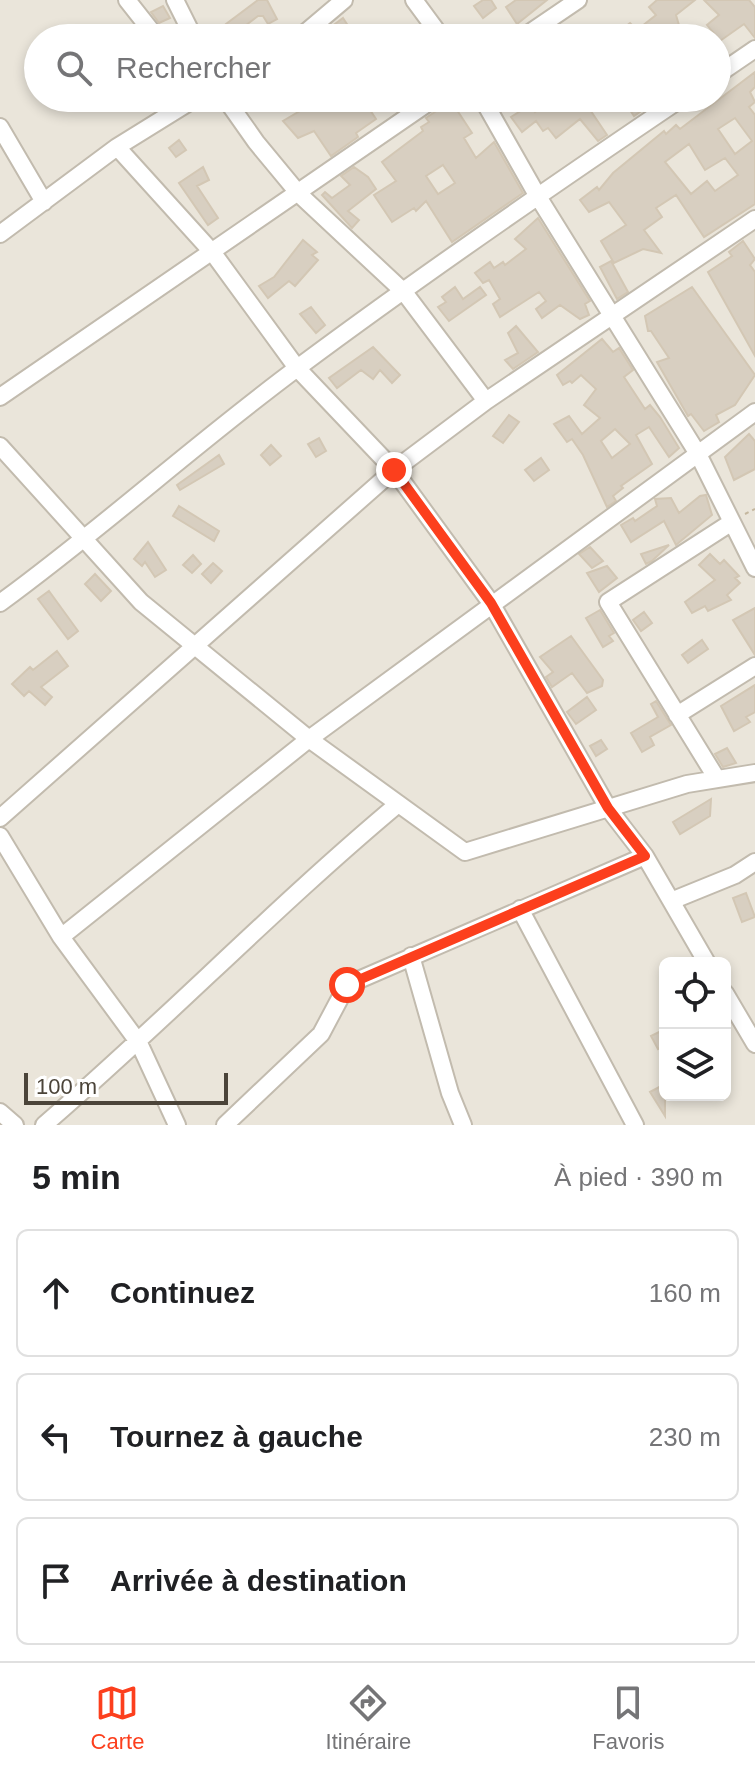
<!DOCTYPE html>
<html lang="fr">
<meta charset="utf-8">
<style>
:root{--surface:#fff;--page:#f6f6f6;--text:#202124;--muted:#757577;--line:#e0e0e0;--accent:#fc3f1d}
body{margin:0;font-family:Helvetica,sans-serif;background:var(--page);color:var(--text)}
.controls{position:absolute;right:24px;bottom:24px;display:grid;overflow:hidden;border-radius:12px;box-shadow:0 4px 12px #0003}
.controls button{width:72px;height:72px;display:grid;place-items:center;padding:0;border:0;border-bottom:2px solid var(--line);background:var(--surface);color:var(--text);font:40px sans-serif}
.scale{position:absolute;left:24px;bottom:20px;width:204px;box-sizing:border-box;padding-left:8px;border:4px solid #4b4439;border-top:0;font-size:22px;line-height:28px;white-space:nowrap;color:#4b4439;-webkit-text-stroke:6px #fff;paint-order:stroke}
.stop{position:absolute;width:24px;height:24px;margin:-18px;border:6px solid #fc3f1d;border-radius:50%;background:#fff}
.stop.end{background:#fc3f1d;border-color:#fff;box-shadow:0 2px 8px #0008}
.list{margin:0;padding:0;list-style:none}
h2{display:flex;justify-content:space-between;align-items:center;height:104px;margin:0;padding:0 32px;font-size:34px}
h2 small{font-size:26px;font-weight:400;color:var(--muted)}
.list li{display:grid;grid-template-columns:52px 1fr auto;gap:24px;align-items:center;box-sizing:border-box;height:128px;margin:0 16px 16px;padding:0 16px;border:2px solid var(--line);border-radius:12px}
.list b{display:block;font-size:30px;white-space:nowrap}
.list em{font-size:26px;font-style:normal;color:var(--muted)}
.icon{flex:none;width:44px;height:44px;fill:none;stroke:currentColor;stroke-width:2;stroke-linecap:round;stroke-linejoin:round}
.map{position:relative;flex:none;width:755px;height:1125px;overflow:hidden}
.search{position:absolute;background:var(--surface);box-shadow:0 4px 12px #0003;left:24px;right:24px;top:24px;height:88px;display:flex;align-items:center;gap:20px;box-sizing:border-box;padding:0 28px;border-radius:44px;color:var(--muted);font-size:30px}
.sheet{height:536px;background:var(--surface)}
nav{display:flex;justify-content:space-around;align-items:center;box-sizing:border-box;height:112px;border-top:2px solid var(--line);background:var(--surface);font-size:22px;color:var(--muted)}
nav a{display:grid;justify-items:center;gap:4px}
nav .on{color:var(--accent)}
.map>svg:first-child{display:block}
</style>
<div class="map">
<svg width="755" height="1125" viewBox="0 0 755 1125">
<rect width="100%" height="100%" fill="#f6f3ec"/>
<path fill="#eae5da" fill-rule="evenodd" d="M0,0H755V1125H0ZM38,38H717V98H38ZM665,963H725V1095H665Z"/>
<path fill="#d8cfc1" stroke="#d3c7b4" stroke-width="2" fill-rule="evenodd" d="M258,0H267L277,19L268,24L263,16H258L233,35L226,24Z
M483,0H491L496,8L483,18L474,6Z
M516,0H547L517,24L506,7Z
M657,0H695L676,15L681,32L671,38H626L620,31L630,23L637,30L656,15L649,7Z
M704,0H749L755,7V38L744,24L720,41L707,25L719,15Z
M163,6L170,18L159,23L151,12Z
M343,18L356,38H316L319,36Z
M755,72V87L750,92L755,102L749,107L755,115V204L704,237L676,195L656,208L662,217L644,230L661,253L643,249L614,263L601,241L626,225L609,202L589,212L580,200L597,187L599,190L613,173L664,131L666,134L676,125L680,129ZM735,118L752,141L735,154L718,129ZM689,144L705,170L725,158L738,175L715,191L707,181L691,194L665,162Z
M322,98H362L376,119L356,133L358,137L331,156L314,131L298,138L283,121Z
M569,98H576L580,104L584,101L607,135L598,141L580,119L556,138L548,128L543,131L536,121L522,132L511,117L530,105L535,112L549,101L554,108Z
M622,98H660L634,116Z
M451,101L472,133L464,138L476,158L494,142L523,193L452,242L426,201L416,211L414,208L392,222L374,195L396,181L382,162L423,131L421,127L429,122L426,118ZM443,165L455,183L438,194L426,176Z
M179,140L186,150L176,157L169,148Z
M203,167L209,180L197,186L218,218L208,225L179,183Z
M354,167L368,177L376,189L348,211L359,220L352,228L322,195L325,192L332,198L350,185L341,176Z
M538,218L590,301L585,304L589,315L580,319L560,305L542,318L536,309L546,301L539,292L500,317L493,304L500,299L489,280L483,283L475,273L490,262L494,268L503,262L505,265L526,249L515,239Z
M303,240L317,252L312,255L318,260L295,286L289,281L268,298L259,286L274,277Z
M743,241L755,259L750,265L755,272V356L708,272L732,256L729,252Z
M611,261L628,292L617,299L600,267Z
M455,287L463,299L480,287L486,295L449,321L438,307L446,302L442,297Z
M692,287L755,375L735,405L716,415L719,422L704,431L691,414L688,416L657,362L669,358L651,331H648L645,316Z
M311,307L325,325L316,333L300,314Z
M516,326L538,352L513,369L505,360L518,353L508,333Z
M602,339L613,352L619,348L633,370L624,377L645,409L650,405L660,417L679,448L669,457L649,427L636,435L652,464L621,486L623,488L613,496L616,501L607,507L583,455L572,439L567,442L554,424L569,416L582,434L600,418L584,405L596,389L581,375L572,383L570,381L563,385L557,375ZM615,429L630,444L612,458L601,441Z
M373,347L400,375L392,383L380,370L373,379L361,370L337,388L329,378Z
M509,415L519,422L503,443L493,436Z
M749,434L755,441V469L734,480L725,457Z
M319,438L326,451L316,457L308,444Z
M271,445L281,456L270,465L261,455Z
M219,455L224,464L180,490L177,485Z
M541,458L549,470L534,481L525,470Z
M706,495L712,515L676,545L664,521L631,542L621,525L633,518L635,521L657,506L655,499L671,498L679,513L700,496Z
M179,506L219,531L214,541L173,516Z
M148,542L166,570L155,577L145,562L142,566L134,559Z
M669,545L652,561L646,564L641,554Z
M590,547L603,561L592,568L579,554Z
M710,554L720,564L724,560L739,576L735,578L740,583L727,595L731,600L708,611L705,606L692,613L685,602L715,580L699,565Z
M193,555L201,564L192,573L183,565Z
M213,563L222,571L211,583L202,574Z
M607,566L617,578L599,592L587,573Z
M95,574L111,591L101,601L85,584Z
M49,591L78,631L68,639L38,599Z
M755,608V655L733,620Z
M600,610L614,633L609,636L613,641L603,647L586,618Z
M644,612L652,623L641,631L633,620Z
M571,636L603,680L602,686L587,693L572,673L552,687L546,677L553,672L540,657Z
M702,640L708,649L688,663L682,655Z
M57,651L68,666L41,687L52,697L45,705L29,691L24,696L12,684L30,667L33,670Z
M755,685V712L746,717L750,722L734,731L721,706Z
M587,697L596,710L576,724L567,712Z
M656,701L671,725L650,737L654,745L642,752L631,733L658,717L651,704Z
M601,740L607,749L596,756L590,746Z
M727,748L736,763L723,767L715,754Z
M711,799L710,816L680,834L673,822Z
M746,893L755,917L742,922L733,898Z
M665,1029V1045L658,1049L651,1036Z
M665,1084V1116L650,1092Z"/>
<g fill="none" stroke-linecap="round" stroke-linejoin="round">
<g stroke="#c2bbae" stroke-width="20">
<path id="minor" d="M127,0L157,38
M175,0L194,38
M414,0L442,38
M299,38L344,0
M522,38L578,0
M717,75L755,49
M225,98L256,142L299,194L404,292L486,401
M482,98L537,195L698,454L755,568
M0,127L44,202
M117,147L213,253L297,368L394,470L491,603L608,808L645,856L707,963
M0,234L117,147L196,98
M0,397L435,98
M0,446L141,602L309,739L465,852L687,784L755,773
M0,603C103,528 197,442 300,366C425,273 553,185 682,98
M677,715L755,666
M717,779L608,602L732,522
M0,818L394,470L486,401L755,219
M0,836L61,937L139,1043L177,1125
M671,901L735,875L755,862
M520,909L635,1125
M61,937L309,739L755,412
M411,956L450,1093L463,1125
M725,993L755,1044
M0,1112L15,1125
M44,1125C165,1021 276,906 398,804
M225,1125L321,1034L347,985L645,856"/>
</g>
<path stroke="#c4b79f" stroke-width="2" stroke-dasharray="4 4" stroke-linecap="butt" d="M745,514L755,509"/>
<use href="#minor" stroke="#fff" stroke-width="16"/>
</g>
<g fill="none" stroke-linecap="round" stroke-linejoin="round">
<path stroke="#fc3f1d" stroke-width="10" d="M347,985L645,856L608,808L491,603L394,470"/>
</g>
</svg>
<div class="controls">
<button><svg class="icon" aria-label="locate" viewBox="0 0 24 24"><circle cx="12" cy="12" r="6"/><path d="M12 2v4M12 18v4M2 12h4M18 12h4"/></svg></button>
<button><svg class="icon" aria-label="layers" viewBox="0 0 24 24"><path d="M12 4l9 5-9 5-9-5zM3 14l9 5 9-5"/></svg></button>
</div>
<div class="scale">100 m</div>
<div class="stop" style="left:347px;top:985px"></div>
<div class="stop end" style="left:394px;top:470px"></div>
<div class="search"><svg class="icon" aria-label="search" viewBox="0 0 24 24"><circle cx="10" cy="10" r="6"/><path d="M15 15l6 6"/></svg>Rechercher</div>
</div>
<section class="sheet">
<h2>5 min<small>À pied · 390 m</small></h2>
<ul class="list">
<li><svg class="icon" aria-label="ahead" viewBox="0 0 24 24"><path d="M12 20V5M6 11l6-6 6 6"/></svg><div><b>Continuez</b></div><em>160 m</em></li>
<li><svg class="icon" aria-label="left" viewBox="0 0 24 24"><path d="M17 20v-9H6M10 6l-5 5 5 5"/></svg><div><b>Tournez à gauche</b></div><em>230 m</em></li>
<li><svg class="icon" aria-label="arrive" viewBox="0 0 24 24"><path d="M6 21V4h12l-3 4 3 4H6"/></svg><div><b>Arrivée à destination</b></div></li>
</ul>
</section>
<nav>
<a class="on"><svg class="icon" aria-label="map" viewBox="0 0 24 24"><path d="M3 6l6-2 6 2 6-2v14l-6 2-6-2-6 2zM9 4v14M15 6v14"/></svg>Carte</a>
<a><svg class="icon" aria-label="directions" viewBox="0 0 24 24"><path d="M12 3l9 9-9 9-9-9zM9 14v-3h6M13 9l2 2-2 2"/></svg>Itinéraire</a>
<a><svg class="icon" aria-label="saved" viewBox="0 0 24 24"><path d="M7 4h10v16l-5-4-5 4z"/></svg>Favoris</a>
</nav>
